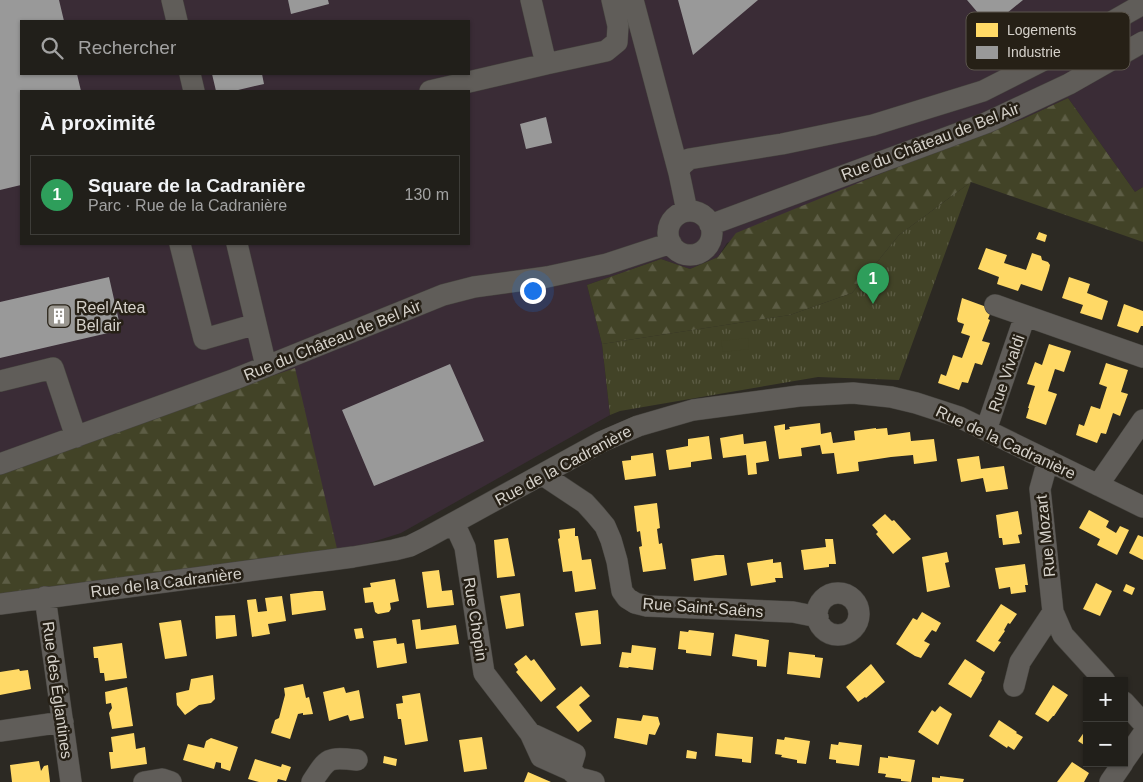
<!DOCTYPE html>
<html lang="fr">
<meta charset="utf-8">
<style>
:root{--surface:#211f1a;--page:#292723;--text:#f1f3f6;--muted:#a2a2a2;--line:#3e3d39;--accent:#d93025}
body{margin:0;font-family:Arial,sans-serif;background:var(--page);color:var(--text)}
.controls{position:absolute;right:15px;bottom:15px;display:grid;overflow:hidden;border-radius:0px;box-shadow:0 1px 4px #0004}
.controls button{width:45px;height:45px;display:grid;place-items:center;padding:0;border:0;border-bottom:1px solid var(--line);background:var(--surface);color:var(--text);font:25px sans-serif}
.you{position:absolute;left:532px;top:290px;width:18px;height:18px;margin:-12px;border:4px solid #fff;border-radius:50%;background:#1a73e8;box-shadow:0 0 0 8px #1a73e833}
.badge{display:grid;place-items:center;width:32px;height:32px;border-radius:50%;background:var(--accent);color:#fff;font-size:16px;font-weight:700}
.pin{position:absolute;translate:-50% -41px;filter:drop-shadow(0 1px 2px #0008)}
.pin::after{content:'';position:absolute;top:26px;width:18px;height:15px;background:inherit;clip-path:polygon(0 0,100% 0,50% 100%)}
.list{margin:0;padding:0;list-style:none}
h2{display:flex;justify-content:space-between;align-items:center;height:65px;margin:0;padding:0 20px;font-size:21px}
h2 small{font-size:16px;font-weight:400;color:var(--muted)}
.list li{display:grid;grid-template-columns:32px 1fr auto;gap:15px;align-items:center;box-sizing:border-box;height:80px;margin:0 10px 10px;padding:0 10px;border:1px solid var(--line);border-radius:0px}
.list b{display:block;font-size:19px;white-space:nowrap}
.list p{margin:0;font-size:16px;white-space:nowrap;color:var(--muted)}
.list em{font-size:16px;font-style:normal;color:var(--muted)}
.icon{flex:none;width:28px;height:28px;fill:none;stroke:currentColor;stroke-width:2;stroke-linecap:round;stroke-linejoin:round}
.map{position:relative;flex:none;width:1143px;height:782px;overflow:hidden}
.search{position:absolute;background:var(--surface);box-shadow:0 1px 4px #0004;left:20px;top:20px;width:450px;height:55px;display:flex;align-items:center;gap:12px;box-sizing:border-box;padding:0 18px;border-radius:0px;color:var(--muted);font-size:19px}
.panel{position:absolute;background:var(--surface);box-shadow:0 1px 4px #0004;left:20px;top:90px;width:450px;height:155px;border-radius:0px}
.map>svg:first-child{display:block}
</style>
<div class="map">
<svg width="1143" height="782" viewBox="0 0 1143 782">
<defs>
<pattern id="forest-firs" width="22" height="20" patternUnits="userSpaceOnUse" patternTransform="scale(1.25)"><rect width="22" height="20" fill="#424327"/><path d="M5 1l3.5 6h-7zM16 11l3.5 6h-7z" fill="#5d5d45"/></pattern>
<pattern id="park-tufts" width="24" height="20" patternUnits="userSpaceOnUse" patternTransform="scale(1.25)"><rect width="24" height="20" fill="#424327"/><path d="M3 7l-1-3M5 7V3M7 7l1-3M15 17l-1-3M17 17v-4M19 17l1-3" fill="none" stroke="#5d5d45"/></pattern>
</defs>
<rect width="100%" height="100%" fill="#2c2923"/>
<path fill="#3a2c36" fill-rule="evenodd" d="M0,0H1143V187L1135,192L1068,98L1023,119L727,243L718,257L690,269L661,259L587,285L602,344L610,415L401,533L338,553L0,471ZM21,21H469V74H21ZM21,91H469V244H21Z"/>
<path fill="url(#forest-firs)" d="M1068,98L1135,192L1143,187V242L971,182L899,235L852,293L790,315L602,344L587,285L661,259L690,269L718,257L736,233L929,154L1023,119Z
M295,368L338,553L0,596V471Z"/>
<path fill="url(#park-tufts)" d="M971,182L899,380L818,377L620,411L610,415L602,344L790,315L852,293L899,235Z"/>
<path fill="#424327" d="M748,338L749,349L723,352L721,341Z"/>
<path fill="#ffd966" d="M1039,232L1047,235L1045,242L1036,239Z
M986,248L1007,255L1004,263L1026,270L1032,253L1041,256L1042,260L1048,262L1050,265L1049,270L1042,291L1021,284L1018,291L997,284L999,277L978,269Z
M1069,277L1090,284L1087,293L1108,301L1102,320L1080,313L1083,305L1062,298Z
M962,298L992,309L988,319L990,320L982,341L990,343L982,365L975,363L968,383L962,382L959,390L938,383L941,374L946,376L953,355L962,358L970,336L961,333L964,324L958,322L957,319Z
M1124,304L1143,311V326H1141L1138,333L1117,326Z
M1049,344L1071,351L1064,372L1055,369L1048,391L1057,394L1046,425L1026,418L1029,408H1028L1035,386L1027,384L1035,362L1042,365Z
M1106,363L1128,370L1121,392L1128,394L1120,416L1113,413L1106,434L1101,433L1097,443L1076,435L1079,424L1084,426L1091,406L1100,409L1107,387L1099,384Z
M820,423L821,434L831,432L833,443L855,440L854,431L876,428V429L887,428L888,435L910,432L911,441L934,439L937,461L914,464L913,455L891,457L858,462L859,471L837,474L834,453L822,454L820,445L801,448L802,456L779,459L774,426L785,424V430L790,429L789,427Z
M743,434L744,444L766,441L769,461L756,463L757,474L748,475L746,455L723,458L720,438Z
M709,436L712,459L691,462V467L669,470L666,450L688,446V439Z
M653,453L656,476L625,480L622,461L631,460V456Z
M979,456L981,469L1004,466L1008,489L986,492L983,478L961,482L957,459Z
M657,503L660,528L657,529L659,544L662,543L666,569L643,572L639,547L642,546L640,531L637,532L634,506Z
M1089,510L1109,521L1106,527L1116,533L1120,526L1129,530L1117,555L1097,545L1100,539L1079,528Z
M1018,511L1022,534L1018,535L1020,543L1003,545L1002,538H999L996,515Z
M885,514L892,521L894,520L911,539L893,554L876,534L878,532L872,525Z
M575,528V536H578L582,560L591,559L596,589L575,592L572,571L563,572L558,539L560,538L559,530Z
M1138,535L1143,537V560L1129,553Z
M508,538L515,576L497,578L494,540Z
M825,539H833L836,564H829V567L804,570L801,550L826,547Z
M947,552L949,562L945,563L950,587L927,592L922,557Z
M716,555H724L727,575L694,581L691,559Z
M773,559V563L781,562L783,578H775L776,582L751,586L747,563Z
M1025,564L1028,585H1025L1026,592L1011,594L1010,587L999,589L995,568Z
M439,570L442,591L452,590L454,605L427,608L422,572Z
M395,579L399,601L390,603L391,609L389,612L378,614L375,612L373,602L365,603L363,588L371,587L370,583Z
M1096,583L1112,591L1100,616L1083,609Z
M1126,584L1135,588L1132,595L1123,591Z
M315,591H323L326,610L292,615L290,594Z
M520,593L524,626L506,629L500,596Z
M282,596L286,621L268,624L270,634L252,637L247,600L256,599L258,612L267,611L265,598Z
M1001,604L1017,614L1010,624L1008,623L1004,630L1005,631L998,641L1001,642L994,652L976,641Z
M598,610L601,644L581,646L575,613Z
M922,612L941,623L936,632L932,630L924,641L930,644L921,658L915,656L896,644L913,618L917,620Z
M235,615L237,636L216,639L215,616Z
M420,619L421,630L456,625L459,644L416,649L412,620Z
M181,620L187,656L165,659L159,623Z
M362,628L364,638L356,639L354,629Z
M689,630L714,633L711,656L686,653V650L678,649L680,631L688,632Z
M735,634L769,640L766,667L757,666V660L732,656Z
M396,638L397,644L404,643L407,663L377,668L373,641Z
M122,643L127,678L105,681L104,673H100L98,658H94L93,647Z
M632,645L656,648L653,670L629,667L628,668L619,667L622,652L631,653Z
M789,652L815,655V657L823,658L820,678L787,674Z
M526,655L531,661L534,659L556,689L541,702L516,672L518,670L514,664Z
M965,659L985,672L981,679L982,680L971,698L948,684Z
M871,664L885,682L866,698L865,697L858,702L846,687Z
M19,669L20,671L28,670L31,689L0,695V672Z
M213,675L215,699L211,703L199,705L185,715L177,705L176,693L189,690L191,679Z
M303,684L306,698L309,697L313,714L303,715V713L298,714L290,739L271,733L275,720L279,718L285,695L284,688Z
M1053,685L1068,695L1054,716H1053L1048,722L1035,714Z
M581,686L590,696L579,705L592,721L578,732L556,707Z
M127,687L133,726L112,729L109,713L112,708L111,703L106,704L105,692Z
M344,687L346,693L359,690L364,718L350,721L348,715L329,721L323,692Z
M420,693L428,741L405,745L401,719H398L396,704L403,703L402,696Z
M940,706L952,714L938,745L918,732L932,710L935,712Z
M643,715L658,717L660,724L655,735L649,734L647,745L614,738L617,718L641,721Z
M999,720L1017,732L1016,733L1023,737L1014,750L1008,746L1007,748L989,736Z
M1087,728V747L1078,741Z
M134,733L136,749L145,747L147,764L111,769L109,752H113L111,737Z
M717,733L753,737L751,763L742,762V759L715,756Z
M482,737L487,769L464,772L459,740Z
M785,737L810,741L806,764L797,763V760L781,757L782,755L775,754L777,739L784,740Z
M211,738L238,747L230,771L221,768V763L216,762L214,769L183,760L188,744L204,748L206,741Z
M839,742L862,745L859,766L836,763V760L829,759L831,744L838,745Z
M687,750L697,752L696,759L686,758Z
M384,756L397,759L396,766L383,763Z
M888,756L915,760L911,782L901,781V779L885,777L886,774L878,773L880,757L888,758Z
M255,759L281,767L282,764L291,767L286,781L278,779L277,782H259L248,779Z
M39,761L41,771L44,766L48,765L50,782H12L10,765Z
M1072,762L1089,773L1084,782H1057Z
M528,772L551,782H524Z
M940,776L964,779L963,782H932V777L940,778Z"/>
<path fill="#999" d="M0,0H59L64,21H21V74H77L81,91H21V185L0,190Z
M288,0H328L329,4L291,14Z
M678,0H758L693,55Z
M967,0H1023L990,27Z
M212,74H262L264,84L234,91H216Z
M546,117L552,143L526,149L520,124Z
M109,277L121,330L0,358V302Z
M450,364L484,441L374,486L342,410Z"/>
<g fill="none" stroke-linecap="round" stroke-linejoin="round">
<g stroke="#46443f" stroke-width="22">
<path id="minor" d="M172,0L177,21
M633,0L679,173
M546,64L606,51L617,42L618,26L612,0
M190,74L194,91
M430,91L546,64L531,0
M687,211L679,173L681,166L689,159L782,144L873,125L983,91L1050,57L1143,4
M668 233a22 22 0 1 1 44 0a22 22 0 1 1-44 0Z
M710,225L986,123L1069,84L1143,42
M180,244L204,339L256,324
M237,244L266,366
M995,305L1143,357
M0,381L53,368L76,437
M986,430L1025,316
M1048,460L1040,489L1053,612L1063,635L1105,681
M0,464L235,379L443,295L474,287L547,277L607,264L671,243
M543,475L585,503L595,514L605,526L611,540L617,561L622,591L627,598L635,603L647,606L793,612L818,617
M1098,485L1143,420
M454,523L465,547L484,673L530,733L541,757L570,770L575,754L530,733
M817 614a21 21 0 1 1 42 0a21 21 0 1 1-42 0Z
M45,597L71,782
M0,604L353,557L394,550L410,546L426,538L601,442L638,426L693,410L799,396L853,393L891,397L916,403L959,417L1143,507
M1014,686L1020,662L1053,612
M1124,702L1143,723
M0,731L63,722
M1124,761L1143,734
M570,770L579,778L594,782
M144,782L162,779L171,782
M312,782C328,757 328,757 357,760
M1110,782L1123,763"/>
</g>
<use href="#minor" stroke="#605d59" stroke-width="21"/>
</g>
<defs>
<g id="building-square" transform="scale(1.25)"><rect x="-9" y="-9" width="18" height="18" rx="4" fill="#9a9790" stroke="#262016"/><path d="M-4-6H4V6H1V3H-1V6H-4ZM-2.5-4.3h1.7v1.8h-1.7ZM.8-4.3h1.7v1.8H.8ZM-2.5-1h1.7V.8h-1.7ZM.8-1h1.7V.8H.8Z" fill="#fff"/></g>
</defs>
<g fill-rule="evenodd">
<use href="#building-square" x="59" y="316"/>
</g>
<g text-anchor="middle" stroke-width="5" stroke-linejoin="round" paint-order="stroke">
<g font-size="16" fill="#d6d2cb" stroke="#262016">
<text transform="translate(930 141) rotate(-21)" y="6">Rue du Château de Bel Air</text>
<text transform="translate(332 340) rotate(-22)" y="6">Rue du Château de Bel Air</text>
<text transform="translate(1006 373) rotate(-71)" y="6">Rue Vivaldi</text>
<text transform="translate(1006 442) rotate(25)" y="6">Rue de la Cadranière</text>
<text transform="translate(563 465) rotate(-28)" y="6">Rue de la Cadranière</text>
<text transform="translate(1045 536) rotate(-96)" y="6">Rue Mozart</text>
<text transform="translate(166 582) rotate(-7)" y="6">Rue de la Cadranière</text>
<text transform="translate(703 607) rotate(4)" y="6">Rue Saint-Saëns</text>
<text transform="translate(476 619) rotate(81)" y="6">Rue Chopin</text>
<text transform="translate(58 690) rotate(82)" y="6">Rue des Églantines</text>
</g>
<g font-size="16" fill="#d6d2cb" stroke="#262016" text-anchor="start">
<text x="76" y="313">Reel Atea<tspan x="76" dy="18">Bel air</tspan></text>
</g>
</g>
<rect x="966" y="12" width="164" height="58" rx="8" fill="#262016" stroke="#5b554c" stroke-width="1"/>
<rect x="976" y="23" width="22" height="14" fill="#ffd966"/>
<rect x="976" y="46" width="22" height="13" fill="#999"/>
<g font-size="14" fill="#d6d2cb">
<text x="1007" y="35">Logements</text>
<text x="1007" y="57">Industrie</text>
</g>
</svg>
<div class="controls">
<button>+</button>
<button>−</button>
</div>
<div class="you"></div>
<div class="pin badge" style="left:873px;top:304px;background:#2e9e5b">1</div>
<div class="search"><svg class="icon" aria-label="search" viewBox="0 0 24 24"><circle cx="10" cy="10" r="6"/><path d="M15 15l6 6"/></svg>Rechercher</div>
<section class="panel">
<h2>À proximité<small></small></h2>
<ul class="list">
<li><span class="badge" style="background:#2e9e5b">1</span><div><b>Square de la Cadranière</b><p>Parc · Rue de la Cadranière</p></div><em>130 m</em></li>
</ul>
</section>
</div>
